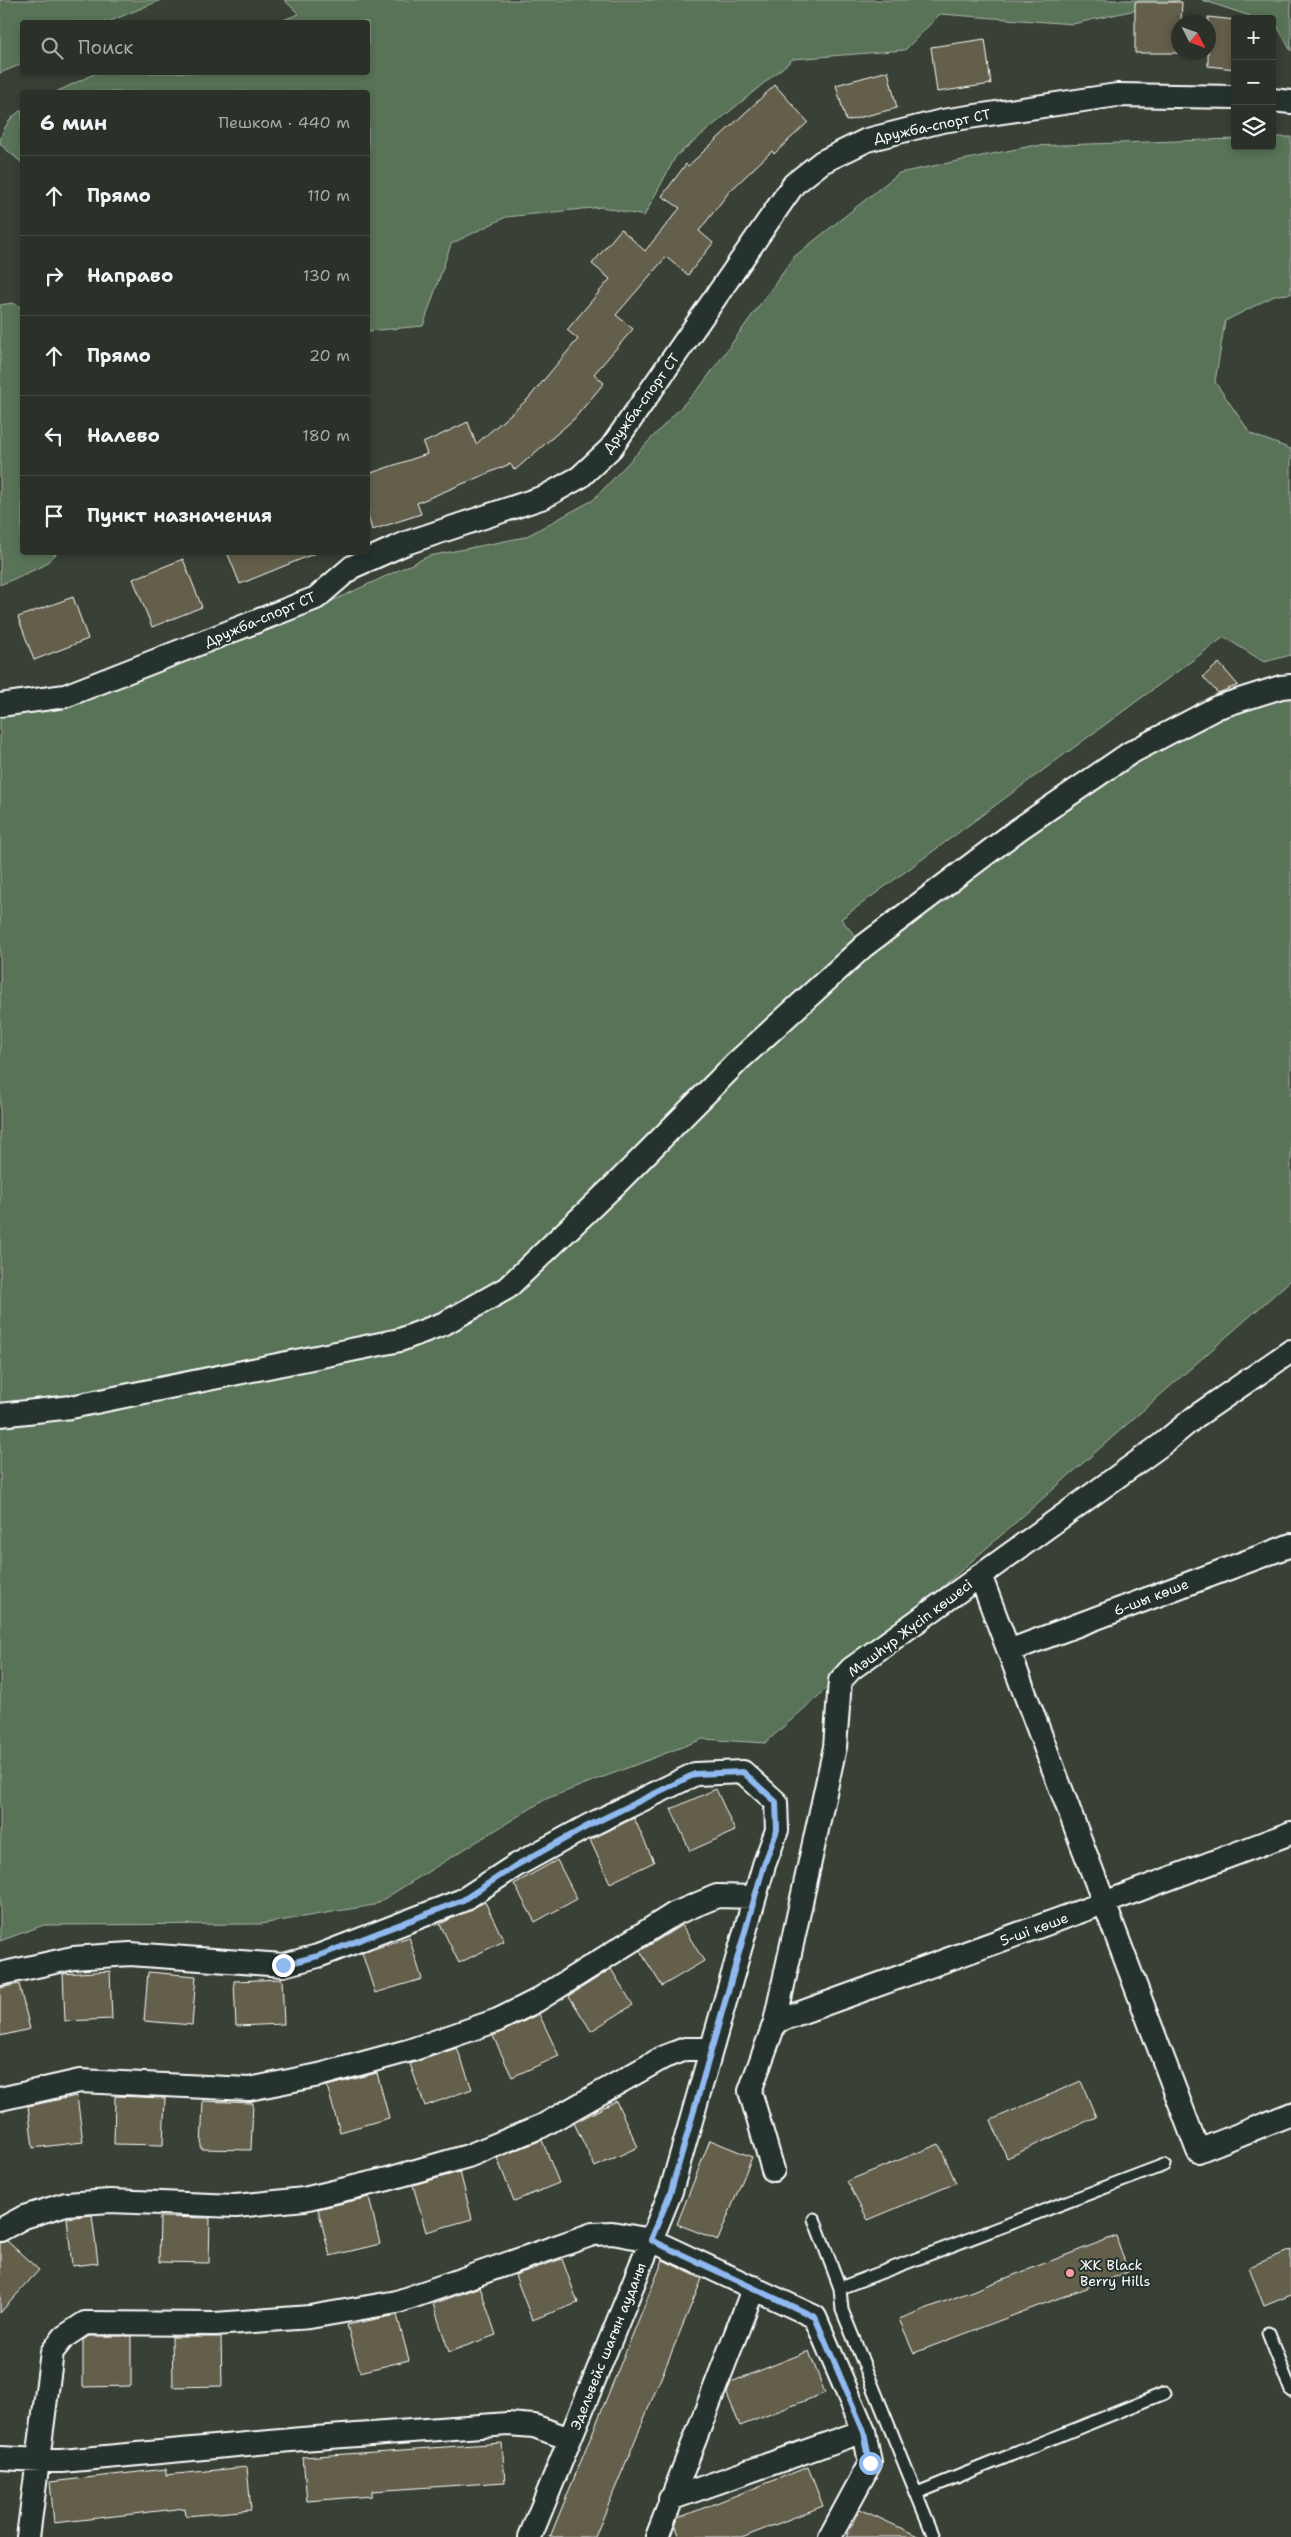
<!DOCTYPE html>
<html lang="ru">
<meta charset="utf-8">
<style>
:root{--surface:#2b3028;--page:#333830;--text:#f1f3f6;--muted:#a6a9a8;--line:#474b45}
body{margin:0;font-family:"Shantell Sans",sans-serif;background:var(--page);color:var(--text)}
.controls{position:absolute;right:15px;top:15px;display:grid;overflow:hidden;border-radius:5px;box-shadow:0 2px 8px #0003}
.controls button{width:45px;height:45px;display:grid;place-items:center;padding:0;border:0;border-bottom:1px solid var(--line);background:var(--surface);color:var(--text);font:25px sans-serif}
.compass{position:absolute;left:1171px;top:15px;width:45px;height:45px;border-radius:50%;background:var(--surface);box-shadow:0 2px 8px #0003;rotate:132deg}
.stop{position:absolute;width:15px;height:15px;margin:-11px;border:4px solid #90b9f0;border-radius:50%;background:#fff}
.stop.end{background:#90b9f0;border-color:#fff;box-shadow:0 1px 5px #0008}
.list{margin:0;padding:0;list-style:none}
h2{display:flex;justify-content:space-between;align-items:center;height:65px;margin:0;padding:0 20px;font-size:21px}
h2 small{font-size:16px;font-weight:400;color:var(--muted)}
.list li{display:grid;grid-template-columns:32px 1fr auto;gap:15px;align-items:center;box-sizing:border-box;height:80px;padding:0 20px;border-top:1px solid var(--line)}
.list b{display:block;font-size:19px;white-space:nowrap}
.list em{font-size:16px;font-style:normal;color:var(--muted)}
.icon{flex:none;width:28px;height:28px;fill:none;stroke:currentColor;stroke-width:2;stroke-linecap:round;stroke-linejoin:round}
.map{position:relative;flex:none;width:1291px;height:2537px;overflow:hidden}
.search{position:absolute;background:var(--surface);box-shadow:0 2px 8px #0003;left:20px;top:20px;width:350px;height:55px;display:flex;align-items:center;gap:12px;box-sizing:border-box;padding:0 18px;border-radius:5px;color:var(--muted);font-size:19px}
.panel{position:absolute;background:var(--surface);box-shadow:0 2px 8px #0003;left:20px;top:90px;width:350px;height:465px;border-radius:5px}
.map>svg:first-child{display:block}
</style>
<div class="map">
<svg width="1291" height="2537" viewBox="0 0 1291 2537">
<rect width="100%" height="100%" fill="#394036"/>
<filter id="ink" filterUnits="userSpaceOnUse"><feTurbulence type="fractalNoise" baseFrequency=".02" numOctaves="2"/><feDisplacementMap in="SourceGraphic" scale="10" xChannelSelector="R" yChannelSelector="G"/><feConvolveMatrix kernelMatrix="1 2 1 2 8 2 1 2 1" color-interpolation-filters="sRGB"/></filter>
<g filter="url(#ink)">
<path fill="#597358" stroke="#acb9ac" d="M0,0H161L108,22H22V64L0,73Z
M284,0H1180L1073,24L940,14L905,50L793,59L676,156L644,216L602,207L506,217L451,244L423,326L368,331V92H56L96,73L368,72V22H278L299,14Z
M1202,0H1291V51L1276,24L1272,23V19H1259Z
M22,110V163L0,144C0,132 11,115 22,110Z
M1272,137H1291V294L1276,295L1225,321L1215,382L1251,434L1291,449V655L1264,662L1224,637L841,919L869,952L1178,728L1291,695V1280L765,1743L703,1739L546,1799L374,1905L261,1924L44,1925L0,1941V718L114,688L272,629L429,556L525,537L593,500L701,386L795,256L899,173L1031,146L1235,139V146H1272Z
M12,303L22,308V552L57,553L43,566L0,585V305Z"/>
<path fill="#645f4c" stroke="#fff" d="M1135,2H1182L1181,22H1178V53H1135Z
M1208,17L1235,20V69L1208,66Z
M985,39L991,84L937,92L931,47Z
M888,71L897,108L846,121L836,85Z
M775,85L808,122L774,154L772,151L729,192L699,231L713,243L688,275L666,257L616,315L633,329L594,374L604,383L574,419L515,470L510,464L417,503L421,514L372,530L368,515V474L427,454L423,443L468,422L476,444L528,399L578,339L567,330L610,279L592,264L621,229L645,251L680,208L662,196L686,164L688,166Z
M227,552H316V553L240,584Z
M183,559L202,607L152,627L133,579Z
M73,597L88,639L34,660L18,617Z
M1219,663L1238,685L1218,693L1203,677Z
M716,1789L735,1831L690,1851L671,1809Z
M634,1818L654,1862L610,1883L590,1840Z
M557,1860L577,1899L535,1922L514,1884Z
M485,1902L504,1941L459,1963L440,1924Z
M682,1925L704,1961L662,1986L640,1951Z
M409,1937L422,1979L375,1993L362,1953Z
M611,1969L633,2005L591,2031L569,1996Z
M110,1971L112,2019L65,2021L63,1974Z
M148,1972L196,1976L192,2025L144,2021Z
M282,1979L284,2024L236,2026L234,1981Z
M19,1984L30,2029L0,2036V1988Z
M539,2014L559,2056L512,2077L493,2036Z
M457,2048L472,2089L425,2106L410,2064Z
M377,2073L389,2118L340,2132L327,2086Z
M1081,2081L1096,2117L1007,2158L991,2120Z
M77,2096L83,2142L33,2148L28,2106Z
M115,2096L165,2098L163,2145L114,2144Z
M203,2101L253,2103L251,2150L201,2149Z
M616,2101L638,2147L595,2167L574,2123Z
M542,2140L559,2183L514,2201L497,2158Z
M710,2140L752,2157L718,2240L677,2224Z
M939,2144L956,2183L868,2220L847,2181Z
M460,2172L472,2219L426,2232L413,2185Z
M369,2197L380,2244L330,2256L318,2209Z
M92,2215L98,2263L72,2266L67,2218Z
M160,2217L210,2218L209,2263L159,2262Z
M1116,2236L1128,2272L914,2353L899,2319Z
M7,2241L39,2270L0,2313V2243Z
M1291,2250V2295L1264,2306L1249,2267Z
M562,2259L578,2303L532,2320L515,2275Z
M663,2260L702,2279L595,2537H550Z
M480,2287L496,2335L449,2352L433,2304Z
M397,2315L409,2360L360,2372L347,2325Z
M89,2336H131V2386L83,2387V2340Z
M172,2337H221L222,2386L173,2387Z
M809,2351L825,2393L740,2426L727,2394L731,2382Z
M502,2443L505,2482L372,2491V2496L307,2501L303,2457Z
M247,2467L251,2510L186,2516L185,2508L54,2523L50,2482L166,2469V2475Z
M808,2467L823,2506L744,2537H679L675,2527L678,2518Z
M860,2509L920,2537H847Z"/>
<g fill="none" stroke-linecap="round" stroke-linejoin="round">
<g stroke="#fff" stroke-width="15">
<path id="service" d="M814,2219L840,2288L842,2310L934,2537
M840,2288L1164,2165
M1268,2333L1291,2391
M917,2493L1165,2393"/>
</g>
<g stroke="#fff" stroke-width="26">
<path id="minor" d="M1272,100L1291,102
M0,705L65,696L316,598L352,567L406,543L544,497L580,477L611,448L794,184L822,162L867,140L942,121L1117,95L1235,97
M0,1415L71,1407L400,1340L445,1323L507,1288L619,1181L738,1061L864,946L1019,829L1130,753L1218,707L1281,687L1291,686
M980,1575L1198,2151L1291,2114
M1011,1650L1291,1545
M0,1974L73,1958L130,1954L283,1965L318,1956L463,1900L515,1866L588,1826L695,1774L743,1772L776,1802L777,1830L764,1865L671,2191L530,2537
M775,2022L1104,1903L1291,1833
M0,2099L80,2081L249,2089L319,2075L411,2050L498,2020L536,2001L674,1914L717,1896L755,1897
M773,2170L750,2091L775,2022L835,1747L840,1681L851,1669L1161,1445L1195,1417L1291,1351
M0,2230L24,2217L66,2204L110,2201L236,2206L304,2199L388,2179L468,2156L542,2126L664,2057L685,2049H711
M0,2458L62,2461L302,2439L508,2424L534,2426L570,2439
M670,2499L864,2431
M28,2537L52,2352L64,2337L85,2323L215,2324L310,2317L397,2302L593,2234L612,2233L651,2240L815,2317L864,2431L870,2463L830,2537
M657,2537L754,2287"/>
</g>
<use href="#service" stroke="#26332d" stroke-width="11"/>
<use href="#minor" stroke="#26332d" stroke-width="22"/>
</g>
</g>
<g fill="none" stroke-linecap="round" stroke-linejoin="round" filter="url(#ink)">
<path stroke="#90b9f0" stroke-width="6" d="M283,1965L318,1956L463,1900L515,1866L588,1826L695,1774L743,1772L776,1802L777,1830L764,1865L671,2191L651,2240L815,2317L864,2432L870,2463"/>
</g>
<circle fill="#ff9aa2" stroke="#26332d" stroke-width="2" cx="1070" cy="2273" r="5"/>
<g text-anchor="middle" stroke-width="4" stroke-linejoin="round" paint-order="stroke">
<g font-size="14" fill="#fff" stroke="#26332d">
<text transform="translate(932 126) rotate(-12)" y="5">Дружба-спорт СТ</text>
<text transform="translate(641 403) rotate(-54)" y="5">Дружба-спорт СТ</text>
<text transform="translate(260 619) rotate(-23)" y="5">Дружба-спорт СТ</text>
<text transform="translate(1151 1597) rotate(-21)" y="5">6-шы көше</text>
<text transform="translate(910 1628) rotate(-37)" y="5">Мәшhүр Жүсіп көшесі</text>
<text transform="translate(1034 1929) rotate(-20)" y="5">5-ші көше</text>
<text transform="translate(608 2346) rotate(-68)" y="5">Эдельвейс шағын ауданы</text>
</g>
<g font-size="14" fill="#fff" stroke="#26332d" text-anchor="start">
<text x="1080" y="2270">ЖК Black<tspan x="1080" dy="16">Berry Hills</tspan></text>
</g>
</g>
</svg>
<div class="controls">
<button>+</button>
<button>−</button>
<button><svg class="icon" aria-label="layers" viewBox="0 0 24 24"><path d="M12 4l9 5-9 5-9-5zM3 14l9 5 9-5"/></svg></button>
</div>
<svg class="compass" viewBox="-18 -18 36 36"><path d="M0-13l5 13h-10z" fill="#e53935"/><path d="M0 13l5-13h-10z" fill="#a6a9a8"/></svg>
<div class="stop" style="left:870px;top:2463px"></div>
<div class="stop end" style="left:283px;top:1965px"></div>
<div class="search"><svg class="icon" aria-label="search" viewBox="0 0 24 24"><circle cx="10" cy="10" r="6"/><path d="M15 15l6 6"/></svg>Поиск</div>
<section class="panel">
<h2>6 мин<small>Пешком · 440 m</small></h2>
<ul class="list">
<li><svg class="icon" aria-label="ahead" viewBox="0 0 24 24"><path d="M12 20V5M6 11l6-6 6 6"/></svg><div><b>Прямо</b></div><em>110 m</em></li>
<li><svg class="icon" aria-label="right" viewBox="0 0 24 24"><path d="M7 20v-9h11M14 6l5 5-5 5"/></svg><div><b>Направо</b></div><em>130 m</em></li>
<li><svg class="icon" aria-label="ahead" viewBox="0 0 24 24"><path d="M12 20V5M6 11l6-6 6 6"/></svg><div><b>Прямо</b></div><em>20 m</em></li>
<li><svg class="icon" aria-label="left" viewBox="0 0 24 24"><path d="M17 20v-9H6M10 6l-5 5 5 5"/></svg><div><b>Налево</b></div><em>180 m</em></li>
<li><svg class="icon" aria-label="arrive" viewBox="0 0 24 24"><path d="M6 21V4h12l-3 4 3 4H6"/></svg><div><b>Пункт назначения</b></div></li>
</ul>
</section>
</div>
